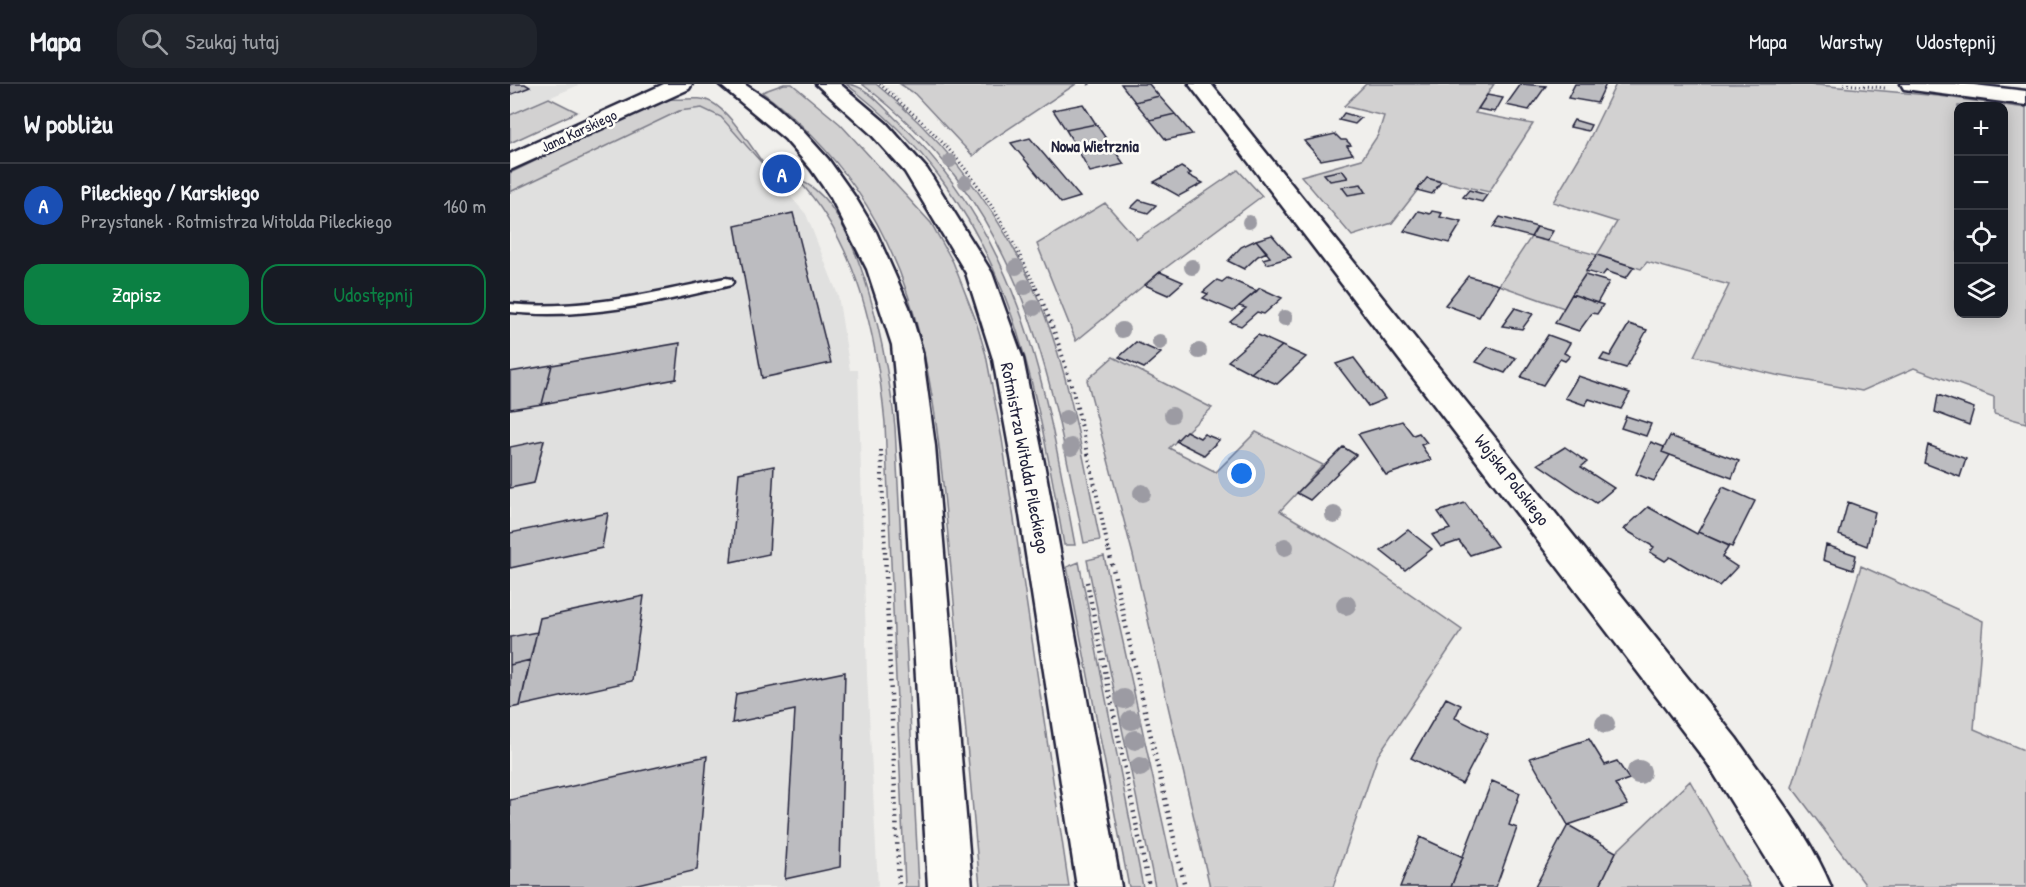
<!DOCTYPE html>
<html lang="pl">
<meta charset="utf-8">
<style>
:root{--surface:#171b24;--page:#20242c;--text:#f1f3f6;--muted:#9ea1a6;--line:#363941;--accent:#0b8043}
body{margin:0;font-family:"Patrick Hand",sans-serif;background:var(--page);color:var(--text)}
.controls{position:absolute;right:18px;top:18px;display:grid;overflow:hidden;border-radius:12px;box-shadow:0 3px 15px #0003}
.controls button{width:54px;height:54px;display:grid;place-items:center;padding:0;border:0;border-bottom:2px solid var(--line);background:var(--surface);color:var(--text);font:30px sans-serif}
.you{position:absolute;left:732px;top:390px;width:21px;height:21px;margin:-15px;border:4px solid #fff;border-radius:50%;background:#1a73e8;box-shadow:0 0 0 9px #1a73e833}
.badge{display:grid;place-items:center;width:39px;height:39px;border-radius:50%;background:var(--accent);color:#fff;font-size:20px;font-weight:700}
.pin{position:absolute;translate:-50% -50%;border:3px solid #fff;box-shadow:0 2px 6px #0006}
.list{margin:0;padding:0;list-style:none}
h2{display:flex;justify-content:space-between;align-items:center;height:78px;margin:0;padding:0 24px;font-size:26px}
h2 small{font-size:20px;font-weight:400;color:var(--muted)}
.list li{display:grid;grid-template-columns:39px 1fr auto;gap:18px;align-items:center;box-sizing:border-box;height:84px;padding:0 24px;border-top:2px solid var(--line)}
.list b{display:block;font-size:22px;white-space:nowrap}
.list p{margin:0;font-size:20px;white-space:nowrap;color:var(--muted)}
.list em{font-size:20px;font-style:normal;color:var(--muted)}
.actions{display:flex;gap:12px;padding:18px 24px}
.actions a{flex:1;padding:14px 0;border:2px solid var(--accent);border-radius:18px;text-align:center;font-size:21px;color:var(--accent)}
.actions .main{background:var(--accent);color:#fff}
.icon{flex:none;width:33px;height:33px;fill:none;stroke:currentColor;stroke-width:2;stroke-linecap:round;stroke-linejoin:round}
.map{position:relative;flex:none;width:1516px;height:803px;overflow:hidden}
header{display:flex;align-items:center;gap:36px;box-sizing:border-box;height:84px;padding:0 30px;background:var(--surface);border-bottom:2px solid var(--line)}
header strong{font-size:28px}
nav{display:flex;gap:33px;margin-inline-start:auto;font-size:21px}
.search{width:420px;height:54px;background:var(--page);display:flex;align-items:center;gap:15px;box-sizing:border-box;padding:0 21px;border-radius:18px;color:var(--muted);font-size:22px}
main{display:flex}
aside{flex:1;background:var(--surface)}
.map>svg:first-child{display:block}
</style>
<header>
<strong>Mapa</strong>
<div class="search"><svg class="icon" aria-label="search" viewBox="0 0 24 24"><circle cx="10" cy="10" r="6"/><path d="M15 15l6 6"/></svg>Szukaj tutaj</div>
<nav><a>Mapa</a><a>Warstwy</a><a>Udostępnij</a></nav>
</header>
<main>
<aside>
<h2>W pobliżu<small></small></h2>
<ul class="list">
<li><span class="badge" style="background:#1a4fb4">A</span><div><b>Pileckiego / Karskiego</b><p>Przystanek · Rotmistrza Witolda Pileckiego</p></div><em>160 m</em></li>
</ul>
<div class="actions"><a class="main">Zapisz</a><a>Udostępnij</a></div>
</aside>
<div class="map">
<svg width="1516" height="803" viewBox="0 0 1516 803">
<rect width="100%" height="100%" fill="#f0efec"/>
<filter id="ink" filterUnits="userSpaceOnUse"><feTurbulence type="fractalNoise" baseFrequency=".0167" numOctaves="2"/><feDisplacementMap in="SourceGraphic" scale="12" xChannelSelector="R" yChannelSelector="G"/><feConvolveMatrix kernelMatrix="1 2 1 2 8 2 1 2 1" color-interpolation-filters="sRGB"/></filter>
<g filter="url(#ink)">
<path fill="#e0e0df" d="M0,0H71L0,31Z
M192,24L210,33L296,130L328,211L340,286H348L357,591L368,803H0V108L169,27Z"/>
<path fill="#d2d1d1" stroke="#7a7a86" stroke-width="1.5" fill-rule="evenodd" d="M274,0H282L330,40L421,139L443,178L465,234L476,271L492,355L559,803H470C461,701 451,598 442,496C424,305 420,135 252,8Z
M336,0C355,0 373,23 387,36C512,152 535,302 565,461H554C522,278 495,120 336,0Z
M352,0H366C442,62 498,138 534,229C562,301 574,380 590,456L574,459C538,278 510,119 352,0Z
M390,0H566L477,59L463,72L404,9Z
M856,0H984L965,29L1023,40L979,108L917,94L882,139L842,152L791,92L852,75L868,51L874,32L834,22Z
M1106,0H1296L1429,12L1516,24V339L1484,330V313L1404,284L1352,307L1266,291L1184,272L1219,201L1137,178L1131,185L1087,171L1054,224L989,201L1021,153L1087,171L1107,138L1043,118L1075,64ZM1448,22H1494V230H1448Z
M39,14L67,28L0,59V31Z
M155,14C170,18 188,11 201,18C221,28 244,68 258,86L211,33L192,24L169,27L0,108V89Z
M728,86L752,112L650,188L566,257L527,160L595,119L627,155Z
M288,96C351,117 379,284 385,343L409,803H395L375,339C367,254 348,160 288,96Z
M603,273L702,324L659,364L706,388L746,348L813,381L770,427L853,477L952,546L868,671L823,803H700L623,471L577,296Z
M594,472L667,803H645L577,476Z
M569,478L633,803H619L557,483Z
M1351,482L1473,537L1464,645L1516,667V803H1357L1282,703Z
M1180,697L1240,803H1089L1106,768Z"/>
<path fill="#bcbcc0" stroke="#22223b" stroke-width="1.5" d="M0,0H15L20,3L0,11Z
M611,0H639L649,12L625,18Z
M1011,0L1036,2L1019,26L996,21Z
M1065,0H1096L1087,19L1058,14Z
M977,11L993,14L985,28L968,25Z
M649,12L665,30L640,36L625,18Z
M573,20L586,40L556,46L543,26Z
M834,29L851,34L845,40L829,36Z
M665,30L682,50L656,56L640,36Z
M1064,36L1081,41L1078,47L1060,43Z
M586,40L599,59L568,66L556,46Z
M825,50L831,56H836L841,61L837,62L843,70L811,76L794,57Z
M520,54L570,113L551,119L501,59Z
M599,59L614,80L580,88L568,66Z
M671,83L681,89L678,91L693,99L669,112L644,98Z
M832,86L838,94L820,97L814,90Z
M917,94L931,98L922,110L907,106Z
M851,100L856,108L838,111L832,103Z
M959,106L977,111L972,118L953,113Z
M629,116L646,121L638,129L621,124Z
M908,127L920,130L922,127L932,129L930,133L952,138L939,159L894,147Z
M283,129L321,279L252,294L225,142Z
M990,133L1027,143L1021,153L983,143Z
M1027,143L1043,147L1037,157L1021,153Z
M762,151L781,173L757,180L753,175L760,173L746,156Z
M746,156L757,168L748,172L734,185L718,177L731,163Z
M1087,171L1124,183L1116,194L1096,187L1092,192L1076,187Z
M650,188L673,198L658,211L635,201Z
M1075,191L1099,198L1087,219L1062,210Z
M958,192L989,201L969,233L935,221Z
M717,194L747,207L723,227L693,214L698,210L693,208L707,196L712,198Z
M750,204L772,214L754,230L747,228L731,242L720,238L736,224L729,222Z
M1062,210L1093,221L1087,230L1082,229L1069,247L1045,239Z
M1005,224L1023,230L1012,245L992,242Z
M1119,240L1137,246L1116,284L1090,276L1094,270L1100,272Z
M748,251L772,262L741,289L718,277Z
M1038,251L1060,259L1054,269L1060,272L1055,277L1050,275L1033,301L1011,293Z
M626,258L651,269L634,284L609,273Z
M170,259L166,295L32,320L42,281Z
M772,262L796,273L767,300L741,289Z
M978,263L1006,274L995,289L966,278Z
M844,274L875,315L858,322L826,280Z
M42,281L32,320L0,325V288Z
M1068,292L1086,298L1120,309L1111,325L1079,315L1075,321L1055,314Z
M1428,311L1464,324L1459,341L1425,328Z
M1116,332L1141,340L1136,352L1111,344Z
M892,337L903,351L909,349L917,359L911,361L921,376L876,391L848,350Z
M676,347L690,354L694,350L709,356L694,371L666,357Z
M1160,352L1229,377L1222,394L1152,368Z
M34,356L24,399L0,404V363Z
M1141,358L1154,363L1152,368L1160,371L1144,397L1126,390Z
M1418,361L1456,375L1450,393L1414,379Z
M833,363L846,371L800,416L787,409Z
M1055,363L1077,378L1071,383L1104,404L1086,419L1028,380Z
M264,382L259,470L221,478L229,389Z
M1213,403L1245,417L1222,463L1188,448Z
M1338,418L1365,428L1357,462L1329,451Z
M955,419L987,462L960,471L949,457L931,463L922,451L940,445L928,428Z
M1138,423L1187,450L1188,448L1219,462L1212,473L1227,483L1209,502L1160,473L1155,477L1140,468L1144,463L1114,445Z
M98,429L92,464L0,484V449Z
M898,446L922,465L895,486L871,467Z
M1316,461L1346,471L1343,486L1313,476Z
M134,512L122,597L10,622L30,534Z
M27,548L20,576L0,581V553Z
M20,576L10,622L0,624V581Z
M335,588L330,783L275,795L285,626L222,639L226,610Z
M936,614L951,621L945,634L978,650L952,700L901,674Z
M1079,655L1095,681L1107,677L1119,695L1105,700L1118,721L1058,741L1020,674Z
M197,672L187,786L115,803H0V716Z
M982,697L1010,709L999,741L1007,744L986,803H941Z
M1058,741L1106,768L1089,803H1025Z
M910,753L953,773L941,803H890Z"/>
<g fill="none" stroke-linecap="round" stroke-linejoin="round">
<g stroke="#22223b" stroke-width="5">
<path id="lane" d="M216,194L221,195L223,198L221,201C149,219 74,236 0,228V220C74,227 144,208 216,194Z"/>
</g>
<g stroke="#22223b" stroke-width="5">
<path id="street" d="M154,0H182L179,5L0,86V70Z
M679,0H701L1226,654C1259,702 1299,749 1321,803H1274L1198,680Z
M1391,0H1455L1516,7V21L1402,6L1394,5Z"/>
</g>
<g stroke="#22223b" stroke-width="5">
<path id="secondary" d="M209,0H234L261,18L291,45L318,75L345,113L366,148L399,223L412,267L425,362L462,803H418L394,385L382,261L357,185L321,114L301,85L275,55Z
M306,0H330L376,39L417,85L482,189L513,275L534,379L611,803H567L502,379L483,275L456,189L395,88L360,49Z"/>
</g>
<path stroke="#22223b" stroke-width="3" stroke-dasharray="1 3" stroke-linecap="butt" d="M370,0C388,17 407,32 424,50C469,94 500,149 527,206
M579,0L580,3
M1334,0L1375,4"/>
<path stroke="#22223b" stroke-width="4" stroke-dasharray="1.5 4.5" stroke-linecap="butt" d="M526,204C564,284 580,382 599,468
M371,366L375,468"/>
<path stroke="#22223b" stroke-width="4.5" stroke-dasharray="1.5 5" stroke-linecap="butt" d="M375,467L389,803
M599,467L675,803
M577,498L639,803"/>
<use href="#lane" fill="#fdfcf7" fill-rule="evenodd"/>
<use href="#street" fill="#fdfcf7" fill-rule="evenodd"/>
<use href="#secondary" fill="#fdfcf7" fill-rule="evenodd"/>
</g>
<g fill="#9c9ba3">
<circle cx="440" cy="77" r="7"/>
<circle cx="455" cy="98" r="7"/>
<circle cx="739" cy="138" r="7"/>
<circle cx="506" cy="183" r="8"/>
<circle cx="682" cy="183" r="8"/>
<circle cx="515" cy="203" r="8"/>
<circle cx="524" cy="224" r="8"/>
<circle cx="775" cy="234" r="8"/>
<circle cx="612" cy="246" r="8"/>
<circle cx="650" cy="258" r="8"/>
<circle cx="689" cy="267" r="8"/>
<circle cx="662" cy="331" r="8"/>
<circle cx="556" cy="334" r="8"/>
<circle cx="561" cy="363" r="9"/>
<circle cx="632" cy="409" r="9"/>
<circle cx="824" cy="431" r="9"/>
<circle cx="775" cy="463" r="9"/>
<circle cx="836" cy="521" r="10"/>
<circle cx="614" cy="615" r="10"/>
<circle cx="621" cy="636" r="10"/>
<circle cx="1095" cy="640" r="10"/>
<circle cx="625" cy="656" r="10"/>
<circle cx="630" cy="683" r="10"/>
<circle cx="1129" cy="688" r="12"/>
</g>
</g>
<g text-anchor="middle" stroke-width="5" stroke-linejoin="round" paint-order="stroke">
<g font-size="15" fill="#22223b" stroke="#fdfcf7">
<text transform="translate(69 47) rotate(-25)" y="5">Jana Karskiego</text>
</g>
<g font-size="16" font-weight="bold" fill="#22223b" stroke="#fdfcf7">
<text x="585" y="68">Nowa Wietrznia</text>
</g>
<g font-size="18" fill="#22223b" stroke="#fdfcf7">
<text transform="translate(515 374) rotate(79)" y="6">Rotmistrza Witolda Pileckiego</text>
<text transform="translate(1002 396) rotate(52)" y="6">Wojska Polskiego</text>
</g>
</g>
</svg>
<div class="controls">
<button>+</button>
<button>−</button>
<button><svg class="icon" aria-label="locate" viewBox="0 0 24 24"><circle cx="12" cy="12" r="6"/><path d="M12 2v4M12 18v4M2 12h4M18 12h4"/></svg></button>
<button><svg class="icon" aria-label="layers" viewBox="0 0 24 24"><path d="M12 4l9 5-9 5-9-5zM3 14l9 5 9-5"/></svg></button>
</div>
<div class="you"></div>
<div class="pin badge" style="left:272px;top:90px;background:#1a4fb4">A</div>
</div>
</main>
